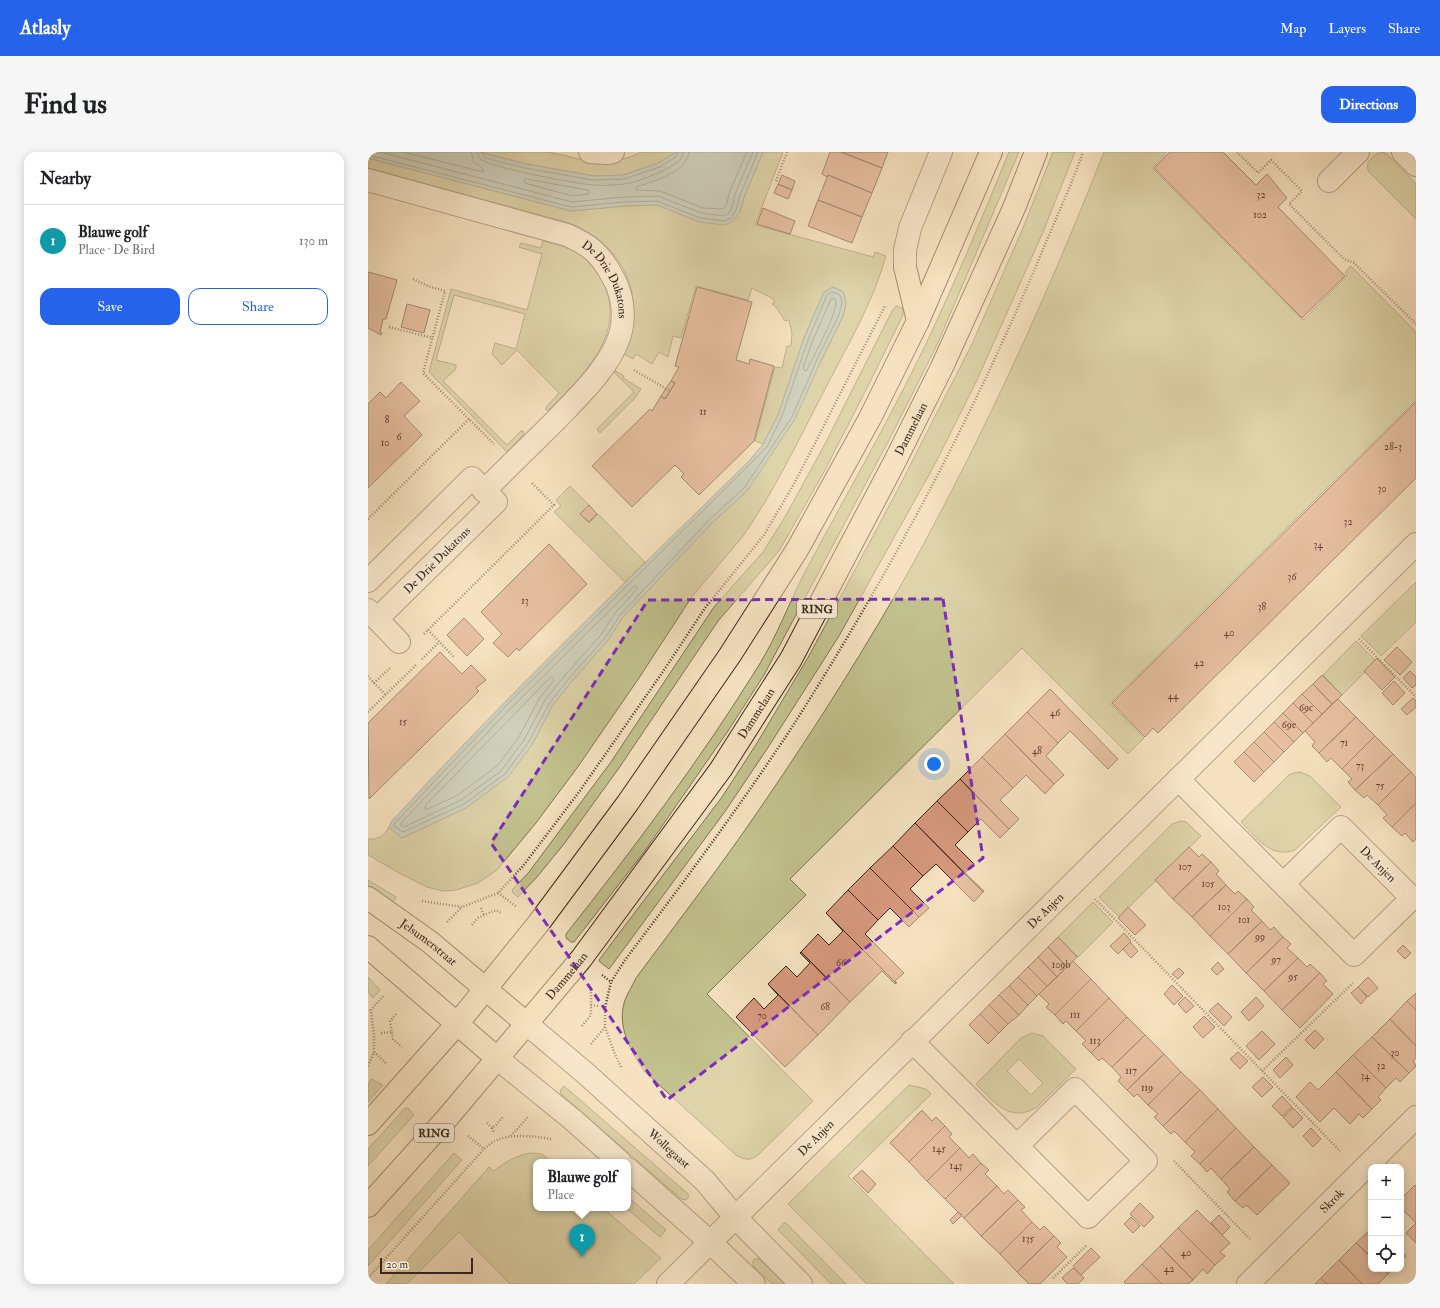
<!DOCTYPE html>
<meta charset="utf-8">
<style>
:root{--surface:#fff;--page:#f6f6f6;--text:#202124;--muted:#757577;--line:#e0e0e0;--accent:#2563eb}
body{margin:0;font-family:"IM FELL Double Pica",serif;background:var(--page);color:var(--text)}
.controls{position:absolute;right:12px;bottom:12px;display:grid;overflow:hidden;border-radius:8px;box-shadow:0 2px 10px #0003}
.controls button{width:36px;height:36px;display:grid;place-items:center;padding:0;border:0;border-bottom:1px solid var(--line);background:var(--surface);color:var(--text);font:20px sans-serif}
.scale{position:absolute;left:12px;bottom:10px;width:93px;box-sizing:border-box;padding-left:4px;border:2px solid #3e261d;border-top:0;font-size:11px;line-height:14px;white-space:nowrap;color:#3e261d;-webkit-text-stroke:3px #f8ecd6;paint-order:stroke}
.you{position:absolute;left:566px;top:612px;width:14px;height:14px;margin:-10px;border:3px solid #fff;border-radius:50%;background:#1a73e8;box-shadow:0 0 0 6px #1a73e833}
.badge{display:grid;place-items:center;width:26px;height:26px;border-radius:50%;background:var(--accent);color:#fff;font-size:13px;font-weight:700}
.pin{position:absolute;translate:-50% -33px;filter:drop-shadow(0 1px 2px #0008)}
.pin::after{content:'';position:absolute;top:21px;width:14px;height:12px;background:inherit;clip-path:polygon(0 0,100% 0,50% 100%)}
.popup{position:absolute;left:165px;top:1007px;width:98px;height:52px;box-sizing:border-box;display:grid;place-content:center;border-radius:8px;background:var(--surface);filter:drop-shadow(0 1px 3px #0005);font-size:13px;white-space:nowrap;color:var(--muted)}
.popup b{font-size:15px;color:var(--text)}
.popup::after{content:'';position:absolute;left:50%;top:100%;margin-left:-8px;border:8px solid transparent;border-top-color:var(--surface)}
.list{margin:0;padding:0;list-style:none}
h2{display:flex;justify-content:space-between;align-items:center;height:52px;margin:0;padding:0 16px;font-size:17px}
h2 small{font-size:13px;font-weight:400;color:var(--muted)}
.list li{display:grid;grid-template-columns:26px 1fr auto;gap:12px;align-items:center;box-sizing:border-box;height:72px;padding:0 16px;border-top:1px solid var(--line)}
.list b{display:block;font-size:15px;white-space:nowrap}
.list p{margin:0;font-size:13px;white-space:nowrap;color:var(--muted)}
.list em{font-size:13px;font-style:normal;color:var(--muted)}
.actions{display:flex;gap:8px;padding:12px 16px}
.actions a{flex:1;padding:9px 0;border:1px solid var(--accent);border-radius:12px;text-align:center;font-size:14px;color:var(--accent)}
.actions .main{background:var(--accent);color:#fff}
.icon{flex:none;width:22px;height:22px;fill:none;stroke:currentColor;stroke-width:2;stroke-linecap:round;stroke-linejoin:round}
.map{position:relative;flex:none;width:1048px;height:1132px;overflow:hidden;border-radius:12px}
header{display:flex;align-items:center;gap:24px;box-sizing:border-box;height:56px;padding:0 20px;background:var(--accent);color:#fff}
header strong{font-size:19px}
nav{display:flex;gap:22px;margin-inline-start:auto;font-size:14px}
.intro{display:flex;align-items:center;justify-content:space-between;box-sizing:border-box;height:96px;padding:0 24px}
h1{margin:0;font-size:28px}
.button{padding:10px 18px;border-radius:12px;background:var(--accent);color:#fff;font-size:14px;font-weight:700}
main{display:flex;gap:24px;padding:0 24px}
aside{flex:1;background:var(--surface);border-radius:12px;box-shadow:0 2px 10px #0003}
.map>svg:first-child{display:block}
</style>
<header>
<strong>Atlasly</strong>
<nav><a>Map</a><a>Layers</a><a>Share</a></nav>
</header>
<div class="intro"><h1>Find us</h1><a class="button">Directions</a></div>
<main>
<aside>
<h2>Nearby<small></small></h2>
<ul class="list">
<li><span class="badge" style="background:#0f9aa8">1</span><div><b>Blauwe golf</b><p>Place · De Bird</p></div><em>130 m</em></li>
</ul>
<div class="actions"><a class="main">Save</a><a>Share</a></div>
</aside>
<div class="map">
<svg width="1048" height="1132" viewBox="0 0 1048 1132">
<rect width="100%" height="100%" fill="#f5e2c0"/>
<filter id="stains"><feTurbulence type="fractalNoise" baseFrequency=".005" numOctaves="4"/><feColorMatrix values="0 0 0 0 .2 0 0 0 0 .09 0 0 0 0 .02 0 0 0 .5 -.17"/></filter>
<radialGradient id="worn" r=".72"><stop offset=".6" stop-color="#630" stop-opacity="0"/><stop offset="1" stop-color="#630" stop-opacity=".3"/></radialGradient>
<path fill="#c2c28e" stroke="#807456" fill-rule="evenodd" d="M111,0H181L224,10L249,9L262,5L273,0H309L290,11L256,23L226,24L158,12Z
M395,0H415L387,73L505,105L507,100L518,104C505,151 477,198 455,241C430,289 406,340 375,384L323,446L271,526L209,616L168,671L129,718L110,731L88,738L75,739L59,735L33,722L0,703V687C10,688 16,684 21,675L34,686L98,656L164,593L184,554L205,528L240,488L255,465L344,371L379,339L454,207L475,164L478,151L475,140L465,135L456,140L436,186L410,263L395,292L387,289L407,215L414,216L419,194H423L424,182L421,168L417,169L408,155L404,152L407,149L402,145L384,136L380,148L328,134L313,186L305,184L300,205L291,200L284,212L268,202L265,207L256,202C281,147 256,92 201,71L0,16V6L203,59L256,54L289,53L331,70L372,60L376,45Z
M641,0H651L570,191L521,288L396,523L360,579L276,700L206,790H203L198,786V782C266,696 333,607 391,513C409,484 421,451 437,420C477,345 519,272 556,196C587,131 614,66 641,0Z
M685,0H707L675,80L609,228L567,312L471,484L399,597L358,658L241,817L232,810L231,808L354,645L389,591L442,502L529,339L604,192L655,76Z
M736,0H799L784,16L935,168L979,124L977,120L983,114L1048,180V248L742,551L776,586L760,602L654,496L422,727L438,743L339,842L445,949L390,1003C382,1009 378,1008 369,1004L277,920C263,900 248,874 257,848C260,840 265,833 268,826C311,768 355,711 395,652C449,573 501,491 547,408C619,276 681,140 736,0Z
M1014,0L1019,2L1048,32V67L1001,20C996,11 1005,2 1014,0Z
M175,89C204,96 221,102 235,130C260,182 214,224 181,258H178V255L191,241L149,198L134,213L124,202L127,191L148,197L157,162L86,143L68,208L88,213V217L75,229L139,293L153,279H155L156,282L139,300L61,220L83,137L159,158L174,102L151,95L153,91L173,96Z
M528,154L532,155L535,157V163L498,238L456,320L411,399L350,469L251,616L196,692L169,725L150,745L144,740L145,737L161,720L243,610L346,455L395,400L417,365L458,290L524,159Z
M246,218L256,224L255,226L273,237L267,246L232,281L229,277L266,240L245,219Z
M202,334L221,353L212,362L221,371L230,362L277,410L257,430L186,360L193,354L188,348Z
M1048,430V470L1013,504L993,484Z
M988,489L1008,509L974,543L955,523Z
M932,620L942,624L973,655L927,698C903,707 889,686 873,670L921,623L926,621Z
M813,669L818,670L833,684L751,765L731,745L804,672Z
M0,728L28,745L25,751L0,736Z
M725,750L745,770L710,805L690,785Z
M0,825L12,838L5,846L0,840Z
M664,881L675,884L708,917L669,955C642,972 626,950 608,932L653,886ZM651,907L675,931L663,943L639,919Z
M3,927L15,933L0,950V933Z
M541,933L558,937L563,942L480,1024L586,1132H499L420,1052Z
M196,934L319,1041L321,1044L318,1048L313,1047L193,942L192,939Z
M37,956H40L46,963L0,1014V997Z
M86,1001L94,1008L0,1114V1098Z
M163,1001L174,1002L183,1010H168V1056H235L293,1106L266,1132H142L91,1080L39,1132H18L121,1015L126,1019C137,1010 149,1003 163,1001Z
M260,1045L298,1078L292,1085L258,1056H260Z
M417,1070L478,1132H463L410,1078Z
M386,1107H391L417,1132H404L385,1114V1110Z"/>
<path fill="#9fbcbb" stroke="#78807c" d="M0,0H111L158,12L226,24L256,23L290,11L309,0H395L376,45L372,60L365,69L357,73L331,70L289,53L256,54L203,59L0,6Z
M465,135L475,140L478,151L475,164L454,207L427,267L379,339L344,371L255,465L240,488L205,528L184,554L164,593L140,625L98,656L34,686L21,675L23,670C137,545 260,428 381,309L395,292L410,263L436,186L456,140Z"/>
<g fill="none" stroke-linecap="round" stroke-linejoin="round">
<path stroke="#6e716c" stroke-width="1" d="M12,0L204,50L256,45L290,44L333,61L355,64L360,62L364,56L367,42L385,0
M35,0L115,20V17L106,10L103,0
M109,0L111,6C118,15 210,32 226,33C236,34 246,33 256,32C267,31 292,21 302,15C308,11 315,8 315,0
M114,0L115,3L117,6L157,16L225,28L256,27L292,15L308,5L310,0
M321,0C320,20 285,29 269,35L268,38L292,39L335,56L355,57L358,54L362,39L379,0
M0,3L203,55L256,50L289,49L332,66L356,69L363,66L368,58L372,43L390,0
M158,27L220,38L222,41L220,42L204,44L157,31L156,29Z
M465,140L472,143L474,151L471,163L450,205L424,265L376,336L341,368L252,463L237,486L202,525L181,552L160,591L137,622L96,652L35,680L26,674V672L138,554L383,311L399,295L414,264L440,188L459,143Z
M464,146L467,147C472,159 445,204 439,218L437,219L435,216L444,190Z
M267,434L269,435V437L248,460L233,483L198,522L177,548L156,588L133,619L93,648L36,675L33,674V671L141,558Z
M183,525H185L186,528L171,547L151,585L129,614L90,643L60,657H57L58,653Z"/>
</g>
<path fill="#d6987d" stroke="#3e261d" d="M462,0H473L514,16L504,41L460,23L459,25L454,22Z
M473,0H520L514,16Z
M802,0H855L888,33L899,22L919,46L910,55L977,124L934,166L786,16Z
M414,23L427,29L424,38L410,32Z
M460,23L504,41L494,65L450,48Z
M410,32L424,38L420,47L406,41Z
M450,48L494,65L484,91L440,74Z
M395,56L427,69L422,82L389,72Z
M0,120L29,128L18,167H15L12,180L14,181L13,183L0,176Z
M329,135L384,150L368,208L381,212L382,207L406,214L386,289L331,343L313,325L316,322L307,313L264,355L224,314L282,257L284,259L293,244L297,247L307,231L303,229L311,215L307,214Z
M39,152L62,158L56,181L33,175Z
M303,229L307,231L297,247L293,244Z
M33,230L52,249L36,264L54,283L0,336V252L12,240L18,246Z
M1048,250V326L790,581L785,576L777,585L744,551Z
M221,353L229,362L221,370L212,362Z
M181,392L219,432L151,499L149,496L140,505L125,491L134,482L113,460Z
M96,466L116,487L99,504L79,483Z
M1029,495L1044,510L1032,523L1016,508Z
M72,500L94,522L103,513L118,528L108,536L111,539L1,647L0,571Z
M1009,506L1027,525L1014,538L996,519Z
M1042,519L1048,525V533L1044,536L1035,526Z
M954,523L974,543L964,552L945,532Z
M1026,529L1037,541L1025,553L1014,541Z
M945,532L964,552L954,562L934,542Z
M682,537L750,607L740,617L702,579L690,591L659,560Z
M934,542L954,562L945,571L925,551Z
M1045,546L1048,549V555L1039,563L1033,557Z
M970,547L988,565L951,601L944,594L947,590L937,579Z
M925,551L945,571L935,581L915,561Z
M659,560L690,591L678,604L696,623L686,632L637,582Z
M915,561L935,581L926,590L906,570Z
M988,565L1007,584L974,617L963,606L959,610L951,601Z
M906,570L926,590L916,600L896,580Z
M896,580L916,600L906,610L886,590Z
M637,582L686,632L677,642L658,623L645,636L614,605Z
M1007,584L1025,602L987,638L980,630L984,627L974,617Z
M886,590L906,610L896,620L876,600Z
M876,600L896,620L886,630L866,610Z
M1025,602L1043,620L1010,653L999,643L996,646L987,638Z
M614,605L645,636L632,648L651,667L641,677L592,627Z
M1043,620L1048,626V651L1024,675L1015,666L1019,663L1010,653Z
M592,627L641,677L632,686L613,667L600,680L569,649Z
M569,649L600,680L587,693L606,712L597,721L616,739L615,740L547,671Z
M1048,651V687L1045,690L1037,681L1034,684L1024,675Z
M547,671L615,740L606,750L568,712L555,724L525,694Z
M525,694L555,724L542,737L561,756L551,765L502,716Z
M821,695L831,705L834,702L843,710L805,747L787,728Z
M843,710L851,719L848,722L858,733L824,765L805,747Z
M502,716L551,765L541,775L522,756L510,768L480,738Z
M858,733L867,742L870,739L879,747L842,784L824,765Z
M480,738L510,768L497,782L536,821L527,829L529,831H528L458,761Z
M879,747L886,755L883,758L894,769L860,802L842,784Z
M760,755L778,773L767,783L750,766Z
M458,761L528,831L527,832L514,819L482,850L433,800L450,782L461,793L475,779Z
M894,769L902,778L906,775L915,785L878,821L860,802Z
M756,781L763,789L750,802L742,794Z
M690,785L709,805L699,815L680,795Z
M915,785L923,792L919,796L930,806L896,839L878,821Z
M762,790L770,799L763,806L755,797Z
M1035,793L1043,801L1037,807L1029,799Z
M680,795L699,815L689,825L670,805Z
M433,800L482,850L450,883L400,832L418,814L429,825L442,811L432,801Z
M670,805L689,825L679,834L660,815Z
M930,806L939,815L942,812L952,821L914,858L896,839Z
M705,809L723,827L687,863L678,855L681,852L671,842Z
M850,810L856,817L849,823L843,817Z
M660,815L679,834L669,844L650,825Z
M811,816L816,821L810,827L804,822Z
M952,821L959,829L955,832L965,842L932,876L914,858Z
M650,825L669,844L660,853L641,834Z
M1000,825L1010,836L1000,845L990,835Z
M723,827L741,846L708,879L698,869L695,872L687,863Z
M400,832L450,883L417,915L368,865L386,846L396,857L410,843Z
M804,833L815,844L806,853L796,842Z
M641,834L660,853L651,863L631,843Z
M990,835L999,845L993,852L983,841Z
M1048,841V858L1039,849Z
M631,843L651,863L640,872L621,853Z
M817,845L826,854L818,861L810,852Z
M888,845L896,854L881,869L873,860Z
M741,846L759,865L723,901L714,892L718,889L708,879Z
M1039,849L1048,858V894L1022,867Z
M850,851L864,865L856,874L841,859Z
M621,853L640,872L631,881L612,862Z
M612,862L631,881L620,892L601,873Z
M836,864L847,875L835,886L825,875Z
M759,865L777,883L744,915L734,906L731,909L723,901Z
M1022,867L1048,894V906L1045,909L1048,914L1041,921L1004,885Z
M947,878L956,887L946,897L937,888Z
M894,879L907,892L891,908L878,894Z
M777,883L796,902L759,938L750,929L753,925L744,915Z
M1004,885L1041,921L1032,930L1028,926L1018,936L985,903Z
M870,900L880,909L872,917L862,907Z
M796,902L813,920L780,953L769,942L766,945L759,938Z
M985,903L1018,936L1010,945L1013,948L1004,957L968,920Z
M918,905L925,913L912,926L905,918Z
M813,920L832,938L795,974L786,965L790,962L780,953Z
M968,920L1004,957L995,966L991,962L982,972L966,956L952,970L928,945L942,930L950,938Z
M895,925L905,935L894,945L884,935Z
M832,938L850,957L817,990L806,979L803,982L795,974Z
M914,944L924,955L914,964L904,954Z
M925,956L935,966L925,976L915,965Z
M850,957L868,976L832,1012L823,1004L827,1000L817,990Z
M554,958L564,969L568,965L577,974L541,1010L522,991Z
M577,974L584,982L581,985L592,996L559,1029L541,1010Z
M868,976L886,995L853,1027L843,1016L839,1020L832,1012Z
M943,976L953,987L945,995L935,984Z
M886,995L904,1013L867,1049L859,1040L862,1037L853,1027Z
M592,996L601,1006L605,1002L613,1011L577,1047L559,1029Z
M613,1011L621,1018L617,1022L629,1034L596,1066L577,1047Z
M904,1013L922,1031L889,1063L878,1053L875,1056L867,1049Z
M494,1018L508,1032L500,1041L485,1026Z
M1047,1033L1048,1034V1071L1033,1056V1047Z
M629,1034L636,1042L640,1038L650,1048L613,1084L596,1066Z
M650,1048L657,1055L653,1058L664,1070L632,1102L613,1084Z
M772,1051L786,1065L776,1075L762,1062Z
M829,1058L862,1091L852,1100L857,1104L847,1113L810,1076Z
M590,1060L594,1063L585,1072L582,1068Z
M851,1063L862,1075L854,1083L843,1071Z
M763,1065L772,1074L765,1081L756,1072Z
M664,1070L672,1078L676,1074L686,1084L649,1120L632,1102Z
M1048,1071V1091L1038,1081Z
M810,1076L847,1113L839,1122L835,1117L825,1128L792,1094Z
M1003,1077V1105L988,1091Z
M686,1084L693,1091L689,1095L699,1105L672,1132H661L649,1120Z
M988,1091L1003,1105V1117H1015L1020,1122L1010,1132H994L971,1108Z
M792,1094L825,1128L820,1132H794L774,1112Z
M723,1096L732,1105L713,1123L705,1114Z
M1033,1098L1038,1104L1033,1109Z
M971,1108L994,1132H959L953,1126Z
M774,1112L794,1132H758L756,1130Z
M705,1116L716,1126L710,1132H700L694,1126Z
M1015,1117H1025L1020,1122Z
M953,1126L959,1132H947Z"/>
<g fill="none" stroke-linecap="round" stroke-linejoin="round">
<g stroke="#6c5546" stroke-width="24">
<g id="minor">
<path d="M222,0L240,1L245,0"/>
<path d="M1035,0L1048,13"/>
<path id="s1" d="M0,28L199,83C221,93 231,100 243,122C254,139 258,163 252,183C242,215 211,244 188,268C164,292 140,315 116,339"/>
<path d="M961,29L990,0"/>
<path d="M537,115V98L542,76L573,0"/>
<path d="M0,429L104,326L128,350L9,467L0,458"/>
<path d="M9,467L31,490"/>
<path d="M810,627C869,686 927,744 986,803L1044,746L973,675L915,732"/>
<path id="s2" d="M159,872L216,920L337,1029L367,1065L433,1132"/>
<path d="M544,889L720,1065L778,1009L707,937L649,994"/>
<path d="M130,907L205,968L252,1010"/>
<path d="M260,1017L342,1090L386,1132"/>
<path id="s3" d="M300,1132L1048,392"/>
<path id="s4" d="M880,1132L1048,965"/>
</g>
</g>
<g stroke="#3e261d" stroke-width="24">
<g id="major">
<path d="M537,115L550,169"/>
<path id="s5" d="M0,746L62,790L159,872"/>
<path d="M0,795L130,907"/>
<path d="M0,972L89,872L170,772L259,652L362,503L429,398L502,266L550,169L623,0"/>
<path id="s6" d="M0,1054L80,965L213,807L353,617L384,568L423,507L527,309L574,215L646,56L668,0"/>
</g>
</g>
<path stroke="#3e261d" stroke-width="2.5" stroke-dasharray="1 2" stroke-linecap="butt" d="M869,0L890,21L903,8L934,39L921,52L976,107L986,111L1048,172
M408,29L419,0
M45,127L60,134L77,139L55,221L126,292
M21,175L65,186
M266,218L302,239
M0,367L101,267
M60,478L86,505
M56,482L186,353L163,330
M991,487L1048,545
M54,507L71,490
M0,524L6,531L22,516
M6,531L18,543
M0,560L48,513
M130,741L149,755
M727,747L972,999
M54,749L94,755L130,741L155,714L211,640L294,521L337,456L396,383L427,330L517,154
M113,756L116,763
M79,770L94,755
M104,773L110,766L128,758L133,761
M234,823L243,830
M223,853L230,854
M28,862L22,869L25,887L34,895
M214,874L223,863V838
M13,881L24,880
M223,892L237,875
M6,900L19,912
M0,914L6,900V883L3,858L16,843
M253,915L246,900L237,875V856L243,830L257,808C315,731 373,653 426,572C522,421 607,261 676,95C689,64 704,32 715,0
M894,919L985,831
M119,971L124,976L128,973L135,965
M124,976L126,981
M100,984L116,997
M143,984L160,965
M806,1009L882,1087
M0,1126L116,997C120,994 124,990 129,988C142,982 168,984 183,987
M685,1126L719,1093"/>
<use href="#minor" stroke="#f8ecd6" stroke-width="22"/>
<use href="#major" stroke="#f5e2c0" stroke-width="22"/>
</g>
<path d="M0 0H1048V1132H0ZM575,447L615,706L299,948L123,691L280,448Z" fill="#f5e2c0" fill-opacity=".55" fill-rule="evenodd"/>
<path fill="none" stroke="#7b2cbf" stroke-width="3" stroke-dasharray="8 5" stroke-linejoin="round" d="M575,447L615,706L299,948L123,691L280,448Z"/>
<g text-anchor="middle" stroke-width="4" stroke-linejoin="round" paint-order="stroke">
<g font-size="10" fill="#644235">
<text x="893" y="46">32</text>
<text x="892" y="66">102</text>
<text x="335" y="263">11</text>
<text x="19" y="271">8</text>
<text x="31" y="288">6</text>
<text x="17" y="294">10</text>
<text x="1025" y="298">28-3</text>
<text x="1014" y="340">30</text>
<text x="980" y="373">32</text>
<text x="950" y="396">34</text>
<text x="924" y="428">36</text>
<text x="157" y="452">13</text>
<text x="894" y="458">38</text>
<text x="861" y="484">40</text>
<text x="831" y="514">42</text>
<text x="805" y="547">44</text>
<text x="938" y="559">69c</text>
<text x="687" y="564">46</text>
<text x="35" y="573">15</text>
<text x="921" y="576">69e</text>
<text x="976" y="594">71</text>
<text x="669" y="602">48</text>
<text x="992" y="617">73</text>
<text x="1012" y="637">75</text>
<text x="817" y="718">107</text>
<text x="840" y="735">105</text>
<text x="856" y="758">103</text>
<text x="876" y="771">101</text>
<text x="892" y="788">99</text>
<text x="908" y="811">97</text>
<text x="473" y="814">66</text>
<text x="693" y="816">109b</text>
<text x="925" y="828">95</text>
<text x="457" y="858">68</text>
<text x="707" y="866">111</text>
<text x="394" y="867">70</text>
<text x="727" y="892">113</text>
<text x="1027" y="904">30</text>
<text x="1013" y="917">32</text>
<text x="763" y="922">117</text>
<text x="997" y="927">34</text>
<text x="779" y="939">119</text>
<text x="571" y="1000">145</text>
<text x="588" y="1017">143</text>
<text x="660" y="1090">135</text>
<text x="818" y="1104">40</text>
<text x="801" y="1120">42</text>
</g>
<g fill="#f8ecd6" stroke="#766154" stroke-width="1">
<rect x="429" y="448" width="40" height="18" rx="3"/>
<rect x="46" y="972" width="40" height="18" rx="3"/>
</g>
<g font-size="11" font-weight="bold" fill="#3e261d">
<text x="449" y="461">RING</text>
<text x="66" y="985">RING</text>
</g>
<g font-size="12" fill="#3e261d" stroke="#f8ecd6">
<text dy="4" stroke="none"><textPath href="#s1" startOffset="269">De Drie Dukatons</textPath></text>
<text dy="4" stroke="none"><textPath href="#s6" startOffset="952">Dammelaan</textPath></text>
<text transform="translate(69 408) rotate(-45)" y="4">De Drie Dukatons</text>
<text dy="4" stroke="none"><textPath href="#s6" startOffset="628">Dammelaan</textPath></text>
<text transform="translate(1010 712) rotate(45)" y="4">De Anjen</text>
<text dy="4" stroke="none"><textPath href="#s3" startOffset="531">De Anjen</textPath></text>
<text dy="4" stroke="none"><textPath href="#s5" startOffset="75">Jelsumerstraat</textPath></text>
<text dy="4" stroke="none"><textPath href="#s6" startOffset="304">Dammelaan</textPath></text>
<text dy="4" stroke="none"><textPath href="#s3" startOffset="208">De Anjen</textPath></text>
<text dy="4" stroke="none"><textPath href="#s2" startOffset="189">Wollegaast</textPath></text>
<text dy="4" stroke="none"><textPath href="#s4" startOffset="118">Skrok</textPath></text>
</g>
</g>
<rect width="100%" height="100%" filter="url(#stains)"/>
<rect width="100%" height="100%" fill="url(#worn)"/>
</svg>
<div class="controls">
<button>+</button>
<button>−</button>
<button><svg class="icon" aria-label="locate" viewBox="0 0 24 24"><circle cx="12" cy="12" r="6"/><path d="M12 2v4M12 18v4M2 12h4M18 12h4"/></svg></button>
</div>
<div class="scale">20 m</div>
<div class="you"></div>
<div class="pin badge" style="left:214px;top:1105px;background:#0f9aa8">1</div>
<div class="popup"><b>Blauwe golf</b>Place</div>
</div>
</main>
